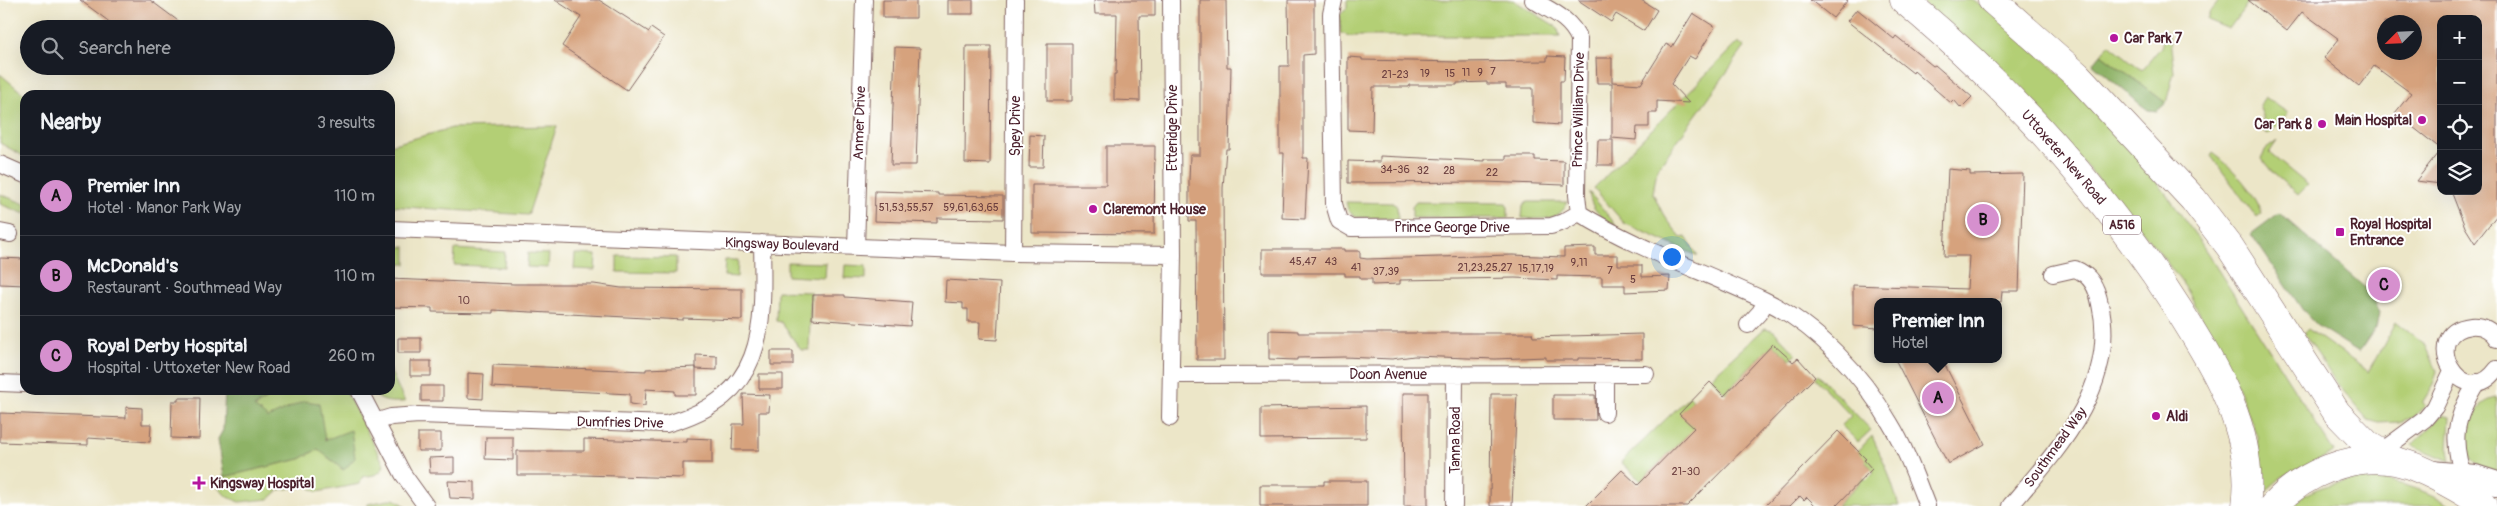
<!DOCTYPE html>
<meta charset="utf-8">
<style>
:root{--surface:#171b24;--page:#20242c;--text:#f1f3f6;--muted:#9ea1a6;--line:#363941;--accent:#d690ce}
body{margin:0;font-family:Pangolin,sans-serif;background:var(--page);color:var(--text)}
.controls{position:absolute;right:15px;top:15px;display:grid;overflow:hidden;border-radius:10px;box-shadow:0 5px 20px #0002}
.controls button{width:45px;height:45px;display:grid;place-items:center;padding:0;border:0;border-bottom:1px solid var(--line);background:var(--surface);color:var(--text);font:25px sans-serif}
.compass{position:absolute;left:2377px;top:15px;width:45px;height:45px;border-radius:50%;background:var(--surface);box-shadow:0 5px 20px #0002;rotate:246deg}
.you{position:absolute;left:1671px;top:256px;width:18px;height:18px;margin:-12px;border:4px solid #fff;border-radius:50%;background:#1a73e8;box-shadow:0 0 0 8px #1a73e833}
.badge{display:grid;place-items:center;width:32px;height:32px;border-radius:50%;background:var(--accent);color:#111;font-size:16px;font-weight:700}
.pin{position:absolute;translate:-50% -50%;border:2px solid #fff;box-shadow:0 1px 5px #0006}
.popup{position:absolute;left:1874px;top:298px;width:128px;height:65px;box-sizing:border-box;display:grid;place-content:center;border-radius:10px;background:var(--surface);filter:drop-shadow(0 1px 4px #0005);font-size:16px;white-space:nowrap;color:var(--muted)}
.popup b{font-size:19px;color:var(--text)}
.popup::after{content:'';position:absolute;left:50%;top:100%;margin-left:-10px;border:10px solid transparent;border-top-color:var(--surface)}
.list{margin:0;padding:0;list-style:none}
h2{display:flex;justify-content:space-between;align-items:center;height:65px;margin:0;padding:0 20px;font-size:21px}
h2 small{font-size:16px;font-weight:400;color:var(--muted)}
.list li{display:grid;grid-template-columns:32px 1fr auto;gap:15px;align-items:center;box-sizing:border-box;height:80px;padding:0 20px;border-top:1px solid var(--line)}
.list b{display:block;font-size:19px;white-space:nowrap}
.list p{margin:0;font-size:16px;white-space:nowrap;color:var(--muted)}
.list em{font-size:16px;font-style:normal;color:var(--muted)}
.icon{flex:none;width:28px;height:28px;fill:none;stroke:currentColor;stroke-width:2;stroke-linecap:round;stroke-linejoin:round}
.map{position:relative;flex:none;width:2497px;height:506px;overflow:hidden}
.search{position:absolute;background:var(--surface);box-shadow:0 5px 20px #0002;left:20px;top:20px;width:375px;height:55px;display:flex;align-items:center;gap:12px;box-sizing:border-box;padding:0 18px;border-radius:28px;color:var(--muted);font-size:19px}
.panel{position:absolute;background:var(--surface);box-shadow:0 5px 20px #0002;left:20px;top:90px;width:375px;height:305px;border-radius:15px}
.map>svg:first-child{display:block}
</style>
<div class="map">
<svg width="2497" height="506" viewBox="0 0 2497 506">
<rect width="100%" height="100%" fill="#fff"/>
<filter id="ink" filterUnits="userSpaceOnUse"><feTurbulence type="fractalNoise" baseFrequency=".02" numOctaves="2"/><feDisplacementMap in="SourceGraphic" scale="10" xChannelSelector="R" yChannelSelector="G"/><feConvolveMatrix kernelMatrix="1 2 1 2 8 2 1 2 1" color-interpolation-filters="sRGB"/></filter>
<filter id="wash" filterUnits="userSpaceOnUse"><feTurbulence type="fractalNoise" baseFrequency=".0096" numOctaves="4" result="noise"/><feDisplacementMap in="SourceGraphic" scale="20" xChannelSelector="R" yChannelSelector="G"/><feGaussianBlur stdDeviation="1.12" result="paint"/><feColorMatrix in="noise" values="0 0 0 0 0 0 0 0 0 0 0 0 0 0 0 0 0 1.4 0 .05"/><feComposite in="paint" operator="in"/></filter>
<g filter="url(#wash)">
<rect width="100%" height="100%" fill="#ece6c8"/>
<path fill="#b3cf75" stroke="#7e7750" d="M1347,0H1513L1557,27L1560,36H1349L1341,33L1340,15L1347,8Z
M1921,0H1974L2019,34L2134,149L2199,240L2334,452L2282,477L2261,495L2257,436L2236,383L2188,291L2157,249L2093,173Z
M2219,0H2250L2229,29L2207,20L2210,12Z
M2166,31L2170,39L2174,72L2166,103L2101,54L2109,44L2142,70L2161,47Z
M1738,42L1745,47L1657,169L1653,193L1663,214L1681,238L1686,237L1698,256L1624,223L1594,188Z
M0,74L25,95V157L0,143Z
M2265,97L2288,113L2268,134L2263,130V116L2259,106Z
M557,126L528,215L390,206V145L452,128Z
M2277,141L2269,153L2308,185L2298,195L2272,172L2262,159L2265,150Z
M2213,153C2230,165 2257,194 2262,214L2257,218L2211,156Z
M1589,192L1616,225C1601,218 1591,210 1589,192Z
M0,194L25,204V214L0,204Z
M1346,202L1394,203L1397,207L1398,219L1355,217L1348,210Z
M1416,202L1506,203L1508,207V218H1412V207Z
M1528,202H1568C1559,222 1541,219 1522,218L1523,205Z
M390,247H406V264H390Z
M455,249L505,252L504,267L454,265Z
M528,253L549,254L548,268L527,267Z
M575,254L596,255L595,270L574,269Z
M617,256L676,257V273L617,272Z
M725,260H738L737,277L724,276Z
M787,262L826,263L825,278L787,276Z
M845,265L866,266V279L844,278Z
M777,291L811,292L809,350H801L781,322L776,321Z
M2396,322L2426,346L2437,371L2433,385L2422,403L2425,406L2413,417L2399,422L2379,423L2368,420L2335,381L2304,333L2308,329L2369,372Z
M1765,328L1773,330L1796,354L1790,359L1773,344L1725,393L1711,377Z
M390,370L405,402C392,402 379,404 372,390H390Z
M1818,375L1871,430L1858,442L1841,425L1851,416L1815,378Z
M280,390H345L384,464C382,476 372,475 362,477L360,484L317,492L306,486L279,490L269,499L239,502L226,496L218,487L219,480L224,477L300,459L318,449L343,470L304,401L268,419L254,408Z
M1690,396L1693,400L1680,414L1701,435L1695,440L1688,434L1641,481L1621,462Z
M2497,398V477C2468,463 2455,447 2473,416C2479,406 2485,400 2497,398Z
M2442,415L2450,417L2448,450L2450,461L2412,445Z
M1872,436L1888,472L1899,506H1837L1864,478L1866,480L1874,472L1858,451Z
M2360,479C2394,479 2423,489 2453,506H2292C2309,487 2335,483 2360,479Z
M395,499L406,506H368L367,504Z"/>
<path fill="#8eb266" stroke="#6c6848" d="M2101,54L2166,103L2157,111L2148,110L2140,104L2093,64Z
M2279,213L2370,292L2379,314L2376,327L2359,352L2316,325L2304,312L2251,234Z
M225,390H280L254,407L268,418L304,401L319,403L325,440L351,430L355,458L344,470L318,449L300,459L224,477L218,439L223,430Z"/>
<g id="blocks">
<path fill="#d6a27d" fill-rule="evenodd" d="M80,0H150L189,29H119Z
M555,0H599L649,32L651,28L664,37L627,90L562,46L581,17Z
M883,0H916V18H883Z
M948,0H973V14H948Z
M1094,0H1155V16H1139L1140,101L1114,100V74H1116L1117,14H1095Z
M1200,0H1226L1227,67H1231L1229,149H1226L1223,188L1224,360H1197L1196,221H1189V181L1190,155H1200Z
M1288,0H1314V54L1303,55V158H1308L1305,219L1282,218L1284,153H1280V66H1289Z
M1578,0H1641L1657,10L1644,31L1616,14L1611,22Z
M1810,0H1848L1833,18Z
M2248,0H2497V215L2475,243L2465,227L2451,191H2478V19H2441V184L2416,181L2441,149L2395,113L2411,93L2374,66L2359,86L2324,58L2339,39L2302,12L2287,31ZM2384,22H2414V52H2384Z
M1857,9L1894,39L1896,36L1933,66L1935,65L1972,97L1961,108L1954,100L1951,103L1914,71L1913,73L1847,21Z
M1693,13L1715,27L1695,59L1689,56L1671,84L1689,103L1657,101V113H1649V127H1637L1636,140L1612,138V83H1597L1596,58H1612V82L1641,84L1666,44L1672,47Z
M1047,43H1072V101H1047Z
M966,46H991L990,164L965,163Z
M895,47L920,48L916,165H891Z
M1547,56L1565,57L1564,81H1560V125L1533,123V88H1506V84H1487V82L1457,83V85H1409V87H1373L1372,131L1348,130V57L1362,58V60L1458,62L1547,61Z
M1030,135L1044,136L1043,167H1029Z
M1598,140H1613V165H1597Z
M1106,146H1155L1154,234L1032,233V185H1106Z
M1380,156L1485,161V159H1506V156H1535V160L1564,161V185L1485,182L1348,183V161L1380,162Z
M1948,169L1970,171V175L2023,174L2019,291H2002L2001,302H1878V328L1853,326V285L1967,289L1969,256H1944Z
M875,191L938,193V195L1003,196V219L937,218V223L874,221Z
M1595,247V255H1618V265H1642V277L1670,276L1669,290L1625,292V285H1602V277L1557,276V280L1515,278L1400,280V284L1372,285V279H1360V276H1345V273H1262V249H1344V251H1360V258L1367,259L1512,255L1564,257V248Z
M0,258L25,259V285L0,284Z
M390,279L514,284H594L621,288L742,289V320L683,318V320L493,310V313L432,312V308L390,307Z
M946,280L1000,283L997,340L979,339L980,322H968V309H963V303L945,302Z
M813,295H845V297L912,302L910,326L812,319Z
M1269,330L1298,331V333H1532L1533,337L1642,334V359L1578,358V360H1546V357L1495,359L1414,356L1392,359L1344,357L1297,358V360L1269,359Z
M398,338H421V353H398Z
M1773,344L1793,362L1798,358L1815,377L1687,506H1586L1622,470L1638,485L1694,428L1679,414L1710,382L1724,396Z
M771,351H793V365H771Z
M696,355L717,356V370L696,369Z
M1895,359H1942L1985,444L1948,464Z
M410,361H431V376H410Z
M493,365L646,371V369L696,367V395H675V391L646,389L645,406L630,404V394L492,387Z
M468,373L484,374L483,399L468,398Z
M759,374H783V389H759Z
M421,386H443V401H421Z
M1403,393H1428V506H1404Z
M743,394L770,395L769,412H759V450H732L733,424H744Z
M1491,394H1517L1512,506H1490Z
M1553,395H1595L1596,420H1553Z
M178,398H200L199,439L171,438L172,401H178Z
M1366,406V438L1261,439V408Z
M126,407L142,408V424H151L150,442L88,438V445L0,442V413L126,418Z
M1838,431L1866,459L1864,460L1872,469L1836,506H1816L1807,497L1804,500L1800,496L1790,506H1765Z
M418,433H441V451H418Z
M486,437H513V460L485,459Z
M687,438L712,439V463H683V478L583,475H517V451H584V439L687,442Z
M454,457V473H430L429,458Z
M448,481L475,482V499L450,498Z
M1324,481H1367V506H1260V485H1324Z"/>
</g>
</g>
<g filter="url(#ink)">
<use href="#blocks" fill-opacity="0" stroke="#836562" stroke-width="1"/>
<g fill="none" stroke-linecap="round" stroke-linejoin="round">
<g stroke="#836562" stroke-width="18">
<path id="minor" d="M1334,0L1331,14L1334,204L1339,221L1351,228L1551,226L1563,222L1579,213
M1533,0C1551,11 1570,18 1579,39L1577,195L1579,213
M0,164L25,175
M1579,213C1637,249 1703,271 1764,300C1816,325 1862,374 1890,423C1906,449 1916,478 1927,506
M390,229L1013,253L1173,255
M0,232L10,234
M856,247L864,0
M1013,253L1015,0
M1748,325L1760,312L1766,301
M2497,339C2491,330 2482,325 2471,326C2416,332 2463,416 2497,369
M1171,375L1646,374
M0,383L25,384
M359,390L403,474L426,506
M1605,413V375
M1170,418L1173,255L1171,0
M375,422L391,417L419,415L666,424C766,397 764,331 762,243
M2375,456L2425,419L2435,407L2452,371
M2466,483C2450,442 2454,419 2477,382
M1454,506L1455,374
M2010,506C2057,451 2119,384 2100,304C2097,288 2091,275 2075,269L2053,274"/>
</g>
<g stroke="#836562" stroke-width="26">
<path id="secondary" d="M2431,473L2475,477L2497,484"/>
</g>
<g stroke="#836562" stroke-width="29">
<path id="trunk" d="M1904,0C2012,90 2104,192 2179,310C2216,369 2256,434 2246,506
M1992,0L2077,75L2193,199L2230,247L2337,413L2368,445L2394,461
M2273,506C2302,474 2351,453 2395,461C2414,465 2432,474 2448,483C2461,490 2474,497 2484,506"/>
</g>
<use href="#minor" stroke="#fff" stroke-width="16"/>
<use href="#secondary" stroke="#fff" stroke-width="24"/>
<use href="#trunk" stroke="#fff" stroke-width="28"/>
</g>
</g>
<g fill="#b5179e" stroke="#fff" stroke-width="2">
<circle cx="2114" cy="38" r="5"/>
<circle cx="2422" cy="120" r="5"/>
<circle cx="2322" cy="124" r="5"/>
<circle cx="1093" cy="209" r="5"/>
<rect x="2335" y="227" width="10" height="10" rx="2.5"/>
<circle cx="2156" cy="416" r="5"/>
<path d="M196.5 475.5h5v5h5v5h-5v5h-5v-5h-5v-5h5z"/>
</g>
<g text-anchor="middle" stroke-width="4" stroke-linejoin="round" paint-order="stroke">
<g font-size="11" fill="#6d4040">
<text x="1493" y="75">7</text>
<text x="1466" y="76">11</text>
<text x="1480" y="76">9</text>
<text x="1425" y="77">19</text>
<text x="1450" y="77">15</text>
<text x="1395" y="78">21-23</text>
<text x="1395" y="173">34-36</text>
<text x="1423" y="174">32</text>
<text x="1449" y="174">28</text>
<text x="1492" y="176">22</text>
<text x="906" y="211">51,53,55,57</text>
<text x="971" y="211">59,61,63,65</text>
<text x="1303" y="265">45,47</text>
<text x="1331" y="265">43</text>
<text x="1579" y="266">9,11</text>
<text x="1356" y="271">41</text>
<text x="1485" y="271">21,23,25,27</text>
<text x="1536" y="272">15,17,19</text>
<text x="1610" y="274">7</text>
<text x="1386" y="275">37,39</text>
<text x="1633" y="283">5</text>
<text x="464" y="304">10</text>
<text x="1686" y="475">21-30</text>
</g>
<rect fill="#fff" stroke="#80626b" stroke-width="1" x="2103" y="215.5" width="38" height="19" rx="4"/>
<g font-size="12" font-weight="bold" fill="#4a1f2b">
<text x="2122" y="229">A516</text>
</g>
<g font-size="14" font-weight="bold" fill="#4a1f2b" stroke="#fff" text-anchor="start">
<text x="2124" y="43">Car Park 7</text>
<text x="2412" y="125" text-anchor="end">Main Hospital</text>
<text x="2312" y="129" text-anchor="end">Car Park 8</text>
<text x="1103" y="214">Claremont House</text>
<text x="2350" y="229">Royal Hospital<tspan x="2350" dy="16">Entrance</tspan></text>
<text x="2166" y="421">Aldi</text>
<text x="210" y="488">Kingsway Hospital</text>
</g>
<g font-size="14" fill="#4a1f2b" stroke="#fff">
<text transform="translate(1578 110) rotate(-89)" y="5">Prince William Drive</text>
<text transform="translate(859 123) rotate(-88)" y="5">Anmer Drive</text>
<text transform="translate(1015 126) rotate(-90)" y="5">Spey Drive</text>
<text transform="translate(1172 128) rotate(-90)" y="5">Etteridge Drive</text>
<text transform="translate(2064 157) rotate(49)" y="5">Uttoxeter New Road</text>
<text x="1452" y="232">Prince George Drive</text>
<text transform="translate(782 244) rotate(2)" y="5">Kingsway Boulevard</text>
<text x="1388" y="379">Doon Avenue</text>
<text transform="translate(620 422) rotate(1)" y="5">Dumfries Drive</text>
<text transform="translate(1455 440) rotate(-90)" y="5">Tanna Road</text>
<text transform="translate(2055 447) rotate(-54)" y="5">Southmead Way</text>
</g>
</g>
</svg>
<div class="controls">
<button>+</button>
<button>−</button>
<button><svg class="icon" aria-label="locate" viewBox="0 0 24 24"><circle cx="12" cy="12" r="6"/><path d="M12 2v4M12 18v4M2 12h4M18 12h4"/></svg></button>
<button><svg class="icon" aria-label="layers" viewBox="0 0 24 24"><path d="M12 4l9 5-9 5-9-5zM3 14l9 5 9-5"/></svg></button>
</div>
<svg class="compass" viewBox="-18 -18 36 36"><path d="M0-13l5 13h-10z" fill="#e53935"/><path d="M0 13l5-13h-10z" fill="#9ea1a6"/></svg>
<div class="you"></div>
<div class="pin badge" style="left:1938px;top:398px">A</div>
<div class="popup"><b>Premier Inn</b>Hotel</div>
<div class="pin badge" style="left:1983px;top:220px">B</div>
<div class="pin badge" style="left:2384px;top:285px">C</div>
<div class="search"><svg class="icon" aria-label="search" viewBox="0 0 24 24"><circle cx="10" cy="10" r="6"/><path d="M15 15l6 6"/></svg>Search here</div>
<section class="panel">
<h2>Nearby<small>3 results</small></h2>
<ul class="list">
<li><span class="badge">A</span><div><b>Premier Inn</b><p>Hotel · Manor Park Way</p></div><em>110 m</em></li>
<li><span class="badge">B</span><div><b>McDonald's</b><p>Restaurant · Southmead Way</p></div><em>110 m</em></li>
<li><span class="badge">C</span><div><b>Royal Derby Hospital</b><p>Hospital · Uttoxeter New Road</p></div><em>260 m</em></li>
</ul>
</section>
</div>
